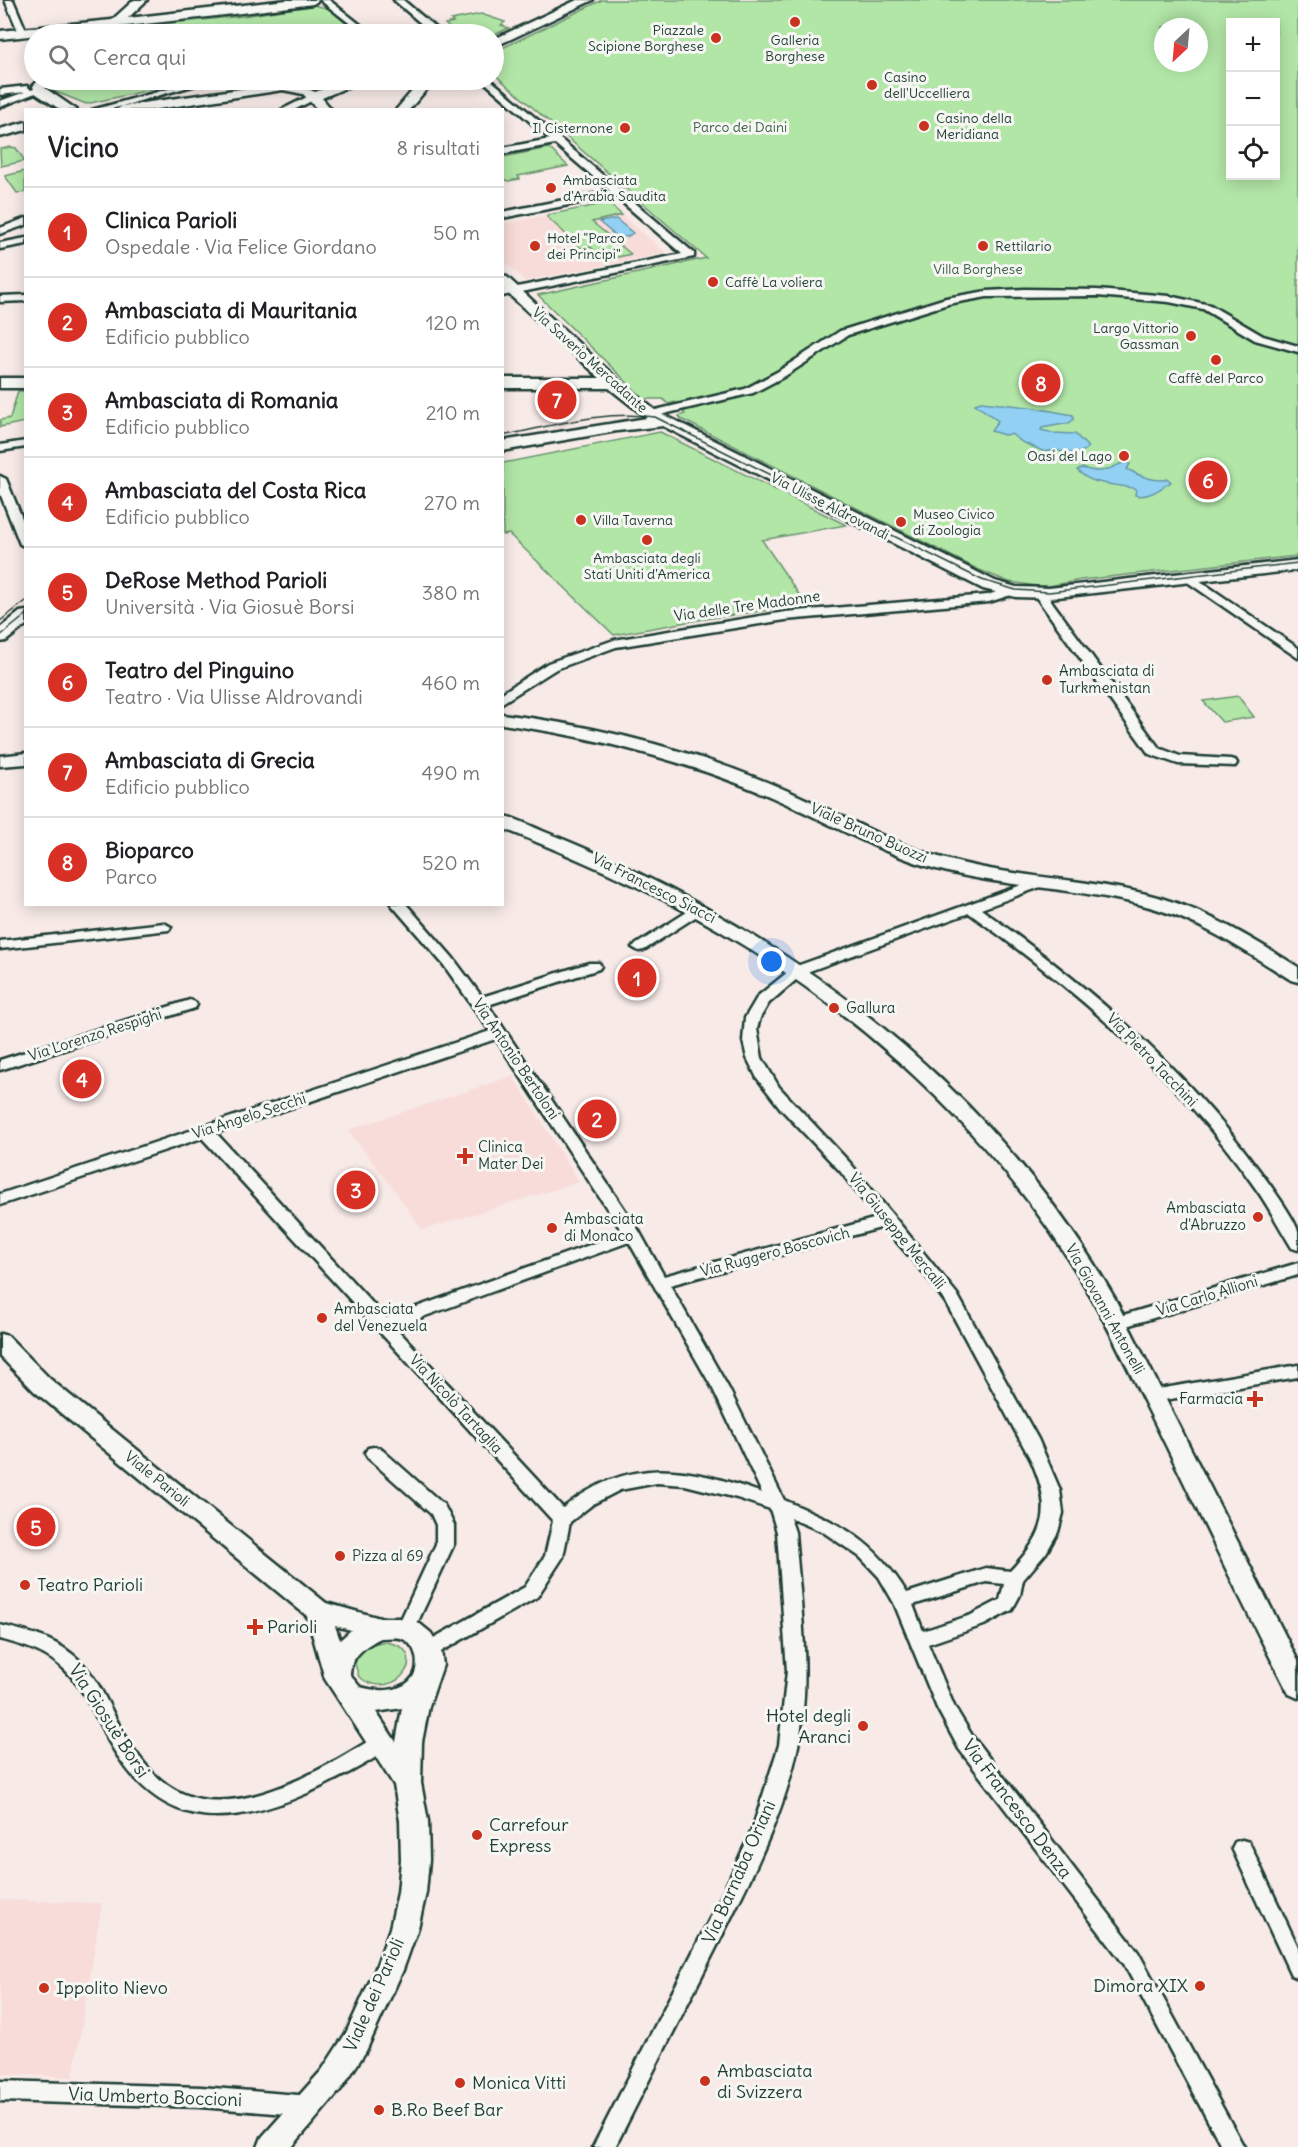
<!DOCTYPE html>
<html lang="it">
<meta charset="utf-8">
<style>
:root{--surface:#fff;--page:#f6f6f6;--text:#202124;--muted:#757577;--line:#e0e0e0;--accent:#d93025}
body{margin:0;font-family:Delius,sans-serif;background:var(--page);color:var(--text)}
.controls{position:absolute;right:18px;top:18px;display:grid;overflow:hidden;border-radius:0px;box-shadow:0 3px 15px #0003}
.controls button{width:54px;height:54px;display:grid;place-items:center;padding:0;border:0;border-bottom:2px solid var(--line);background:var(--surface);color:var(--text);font:30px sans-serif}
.compass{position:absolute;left:1154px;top:18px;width:54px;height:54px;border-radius:50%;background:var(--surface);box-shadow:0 3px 15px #0003;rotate:206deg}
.you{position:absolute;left:772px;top:962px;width:21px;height:21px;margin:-15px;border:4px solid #fff;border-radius:50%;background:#1a73e8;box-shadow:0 0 0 9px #1a73e833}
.badge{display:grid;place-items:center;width:39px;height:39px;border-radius:50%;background:var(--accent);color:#fff;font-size:20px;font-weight:700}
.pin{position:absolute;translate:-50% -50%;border:3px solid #fff;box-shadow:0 2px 6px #0006}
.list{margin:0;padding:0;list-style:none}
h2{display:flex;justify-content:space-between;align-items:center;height:78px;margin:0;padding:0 24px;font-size:26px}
h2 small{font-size:20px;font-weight:400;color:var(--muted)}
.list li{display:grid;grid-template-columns:39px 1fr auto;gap:18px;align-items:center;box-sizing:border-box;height:90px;padding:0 24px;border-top:2px solid var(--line)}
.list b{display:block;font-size:22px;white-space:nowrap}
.list p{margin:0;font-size:20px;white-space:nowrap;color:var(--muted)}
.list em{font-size:20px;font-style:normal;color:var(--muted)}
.icon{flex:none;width:33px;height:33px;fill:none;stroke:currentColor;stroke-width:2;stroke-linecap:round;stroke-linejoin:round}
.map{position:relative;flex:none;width:1298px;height:2147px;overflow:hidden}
.search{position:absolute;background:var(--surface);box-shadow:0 3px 15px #0003;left:24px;top:24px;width:480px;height:66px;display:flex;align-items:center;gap:15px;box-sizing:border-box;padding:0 21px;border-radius:33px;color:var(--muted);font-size:22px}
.panel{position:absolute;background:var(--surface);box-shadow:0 3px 15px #0003;left:24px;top:108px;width:480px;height:798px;border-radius:0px}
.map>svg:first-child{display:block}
</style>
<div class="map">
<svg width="1298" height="2147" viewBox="0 0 1298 2147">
<rect width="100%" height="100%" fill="#f7eae7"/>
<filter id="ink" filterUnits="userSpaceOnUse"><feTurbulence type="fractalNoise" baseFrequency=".0167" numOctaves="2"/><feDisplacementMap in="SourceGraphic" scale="12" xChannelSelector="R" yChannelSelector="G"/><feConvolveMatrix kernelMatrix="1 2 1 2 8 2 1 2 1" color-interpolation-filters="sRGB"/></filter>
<g filter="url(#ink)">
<path fill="#f8dcd9" d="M608,203L666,253L525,281L503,260L502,224Z
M513,1076L579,1182L422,1230L396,1192L348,1130Z
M0,1900L102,1903L73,2077L0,2074Z"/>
<path fill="#b2e6a7" stroke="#68926e" stroke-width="1.5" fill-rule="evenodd" d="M602,0H1298V556L1081,580L1044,587L1009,582L977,569L681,419L679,416L685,414L675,402L668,404L663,399H644L538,295L706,258L494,74V52ZM1230,22H1276V176H1230ZM1163,27H1199V63H1163Z
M314,5L330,9L358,34H109L118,28L243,16Z
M481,14L505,22L501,25L509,28L494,35L457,34L445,24L453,22L451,20Z
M53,80H195L86,104L44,87Z
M11,147L16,148L25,161L1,166L0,149Z
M549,148L568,166L518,176L520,179L508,181L503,179V157Z
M25,171V192L17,193L5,176Z
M608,203L622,215L592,222L631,254L610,259L605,254L598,255L591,247L582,249L547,217V215Z
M18,391H25V422L0,427V420L10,418Z
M660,432L846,525L762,540L806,605L704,619L614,635L509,534L503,535V463Z
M1238,696L1254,717L1222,722L1203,701Z
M383,1642C435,1646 398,1706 359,1677L355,1664C358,1649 368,1644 383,1642Z"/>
<path fill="#92d1f3" stroke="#6496a7" stroke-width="1.5" d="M616,219L633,233L627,237L616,236L599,222Z
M981,402L1029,407L1073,415L1074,419L1069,423L1042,428L1041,430L1053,433L1075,434L1088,447C1076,461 1059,446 1045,452L1022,442L1011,434L1004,435L991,431L998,421L975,404Z
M1125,462L1130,464L1127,469C1137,475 1157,483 1168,479L1171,482C1159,490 1148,498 1135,495L1136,489C1115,483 1093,487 1077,470L1082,468C1104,475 1106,469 1125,462Z"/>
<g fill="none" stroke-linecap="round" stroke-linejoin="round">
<g stroke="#1f3d34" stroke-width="5">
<path id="street" d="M5,0H13L27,33L26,35L19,33Z
M320,0H329L372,34H363Z
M394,0H403L443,34H434L430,31L397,34L398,32L425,27Z
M201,80H213L108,110H92Z
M482,80H491L694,253V257L502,296V290L682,254L615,196L502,218V212L610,191L555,144L502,154V148L550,139Z
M27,86L31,90L39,87L43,90L0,107V101L25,92L0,95V89Z
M311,95L319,97L294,110H281Z
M26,218V225L0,234V228Z
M26,238V244L0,249V243Z
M1025,289L1097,290L1169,296L1210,305L1263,336L1298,346V352L1255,340L1203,309L1169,302L1097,296L987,297L948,304L848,335L785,376L753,393L651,417L646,414L647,412L745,389L777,372L840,331L946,298L987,291Z
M26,295V301L0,302V296Z
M26,441V447L0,451V445Z
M0,476L6,479L26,528V547L20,544L0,493Z
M1190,574L1298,648V658L1186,581L1184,578Z
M1010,587L1014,588V594L989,602L785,620L616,647L556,669L502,703V693L548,663L614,640L785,612L988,595Z
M1040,590L1044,591L1159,748L1180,756L1230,759L1235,760L1237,763L1235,766L1178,764L1149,754L1034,594Z
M1038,879L1043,880L1045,883L1043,886L981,909C1084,983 1180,1063 1256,1166C1266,1179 1294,1217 1298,1231C1298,1236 1298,1244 1298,1250L1292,1248C1279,1227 1268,1205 1254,1186C1177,1076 1077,991 969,913L804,973L769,1003L760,1018L757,1029L762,1058L779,1087L851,1164L957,1294L1038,1439L1060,1490L1063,1513L1058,1532L1046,1553L1023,1580L1020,1595L1012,1610L984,1625L928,1644L954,1706L973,1737L1138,1952L1244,2147H1222L1124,1964L959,1749L937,1708L894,1603L879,1577L860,1557L823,1532L790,1518L795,1532C800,1602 812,1676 798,1746C784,1817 748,1883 716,1948C682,2014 649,2081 615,2147H593L721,1897L752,1830L779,1745L787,1671L777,1532L770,1509L737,1498L685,1485L657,1483L620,1490L593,1504L570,1522L563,1557L537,1597L435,1655L428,1657L421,1655L419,1650L421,1645L525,1587L545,1556L553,1521L202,1138L0,1205V1194L490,1031L443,964L391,904H406L453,958L482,997L589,963H599L601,966L599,969L488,1005L639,1231L664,1276L877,1218L840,1171L781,1109L757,1078L747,1058L743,1041L745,1018L758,996L794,967ZM496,1039L623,1233L386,1318L216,1133ZM884,1227L924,1273L946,1303L1031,1460C1053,1510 1047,1532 1010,1571L986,1568L907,1593C873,1538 840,1524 784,1500L729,1389L670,1285ZM629,1242L713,1389L762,1493C686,1466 630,1455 563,1508L395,1327ZM986,1582L1004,1584L1000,1600L971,1615L923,1631L913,1605Z
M698,905L705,909L703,912L644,950L639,951L632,947Z
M164,923L171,927L169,930L0,949V941Z
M190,1000L195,1002L197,1005L195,1008L0,1070V1060Z
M1298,1263V1275L1116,1329L1110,1327L1108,1323L1110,1319Z
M1298,1365V1377L1153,1402L1147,1400L1145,1396L1147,1392L1153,1390Z
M374,1447L380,1448L444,1505L454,1525V1544L414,1630L412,1635L405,1637L398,1635L396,1630L436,1544V1525L431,1514L368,1458L365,1453L368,1448Z
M0,1625C25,1631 51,1637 72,1654C101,1676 111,1716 131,1745C144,1765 161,1785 184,1794C242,1819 327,1767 375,1737L382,1735L389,1737L392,1743C384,1757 327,1784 310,1792C224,1830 158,1830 108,1740C94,1714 82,1682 58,1664C41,1650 21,1645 0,1639Z
M1242,1840L1249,1842L1298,1947V1978L1291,1975L1232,1848L1235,1842Z
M0,2081L201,2087L310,2096L318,2099L321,2106L318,2113L310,2116L201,2107L0,2101Z"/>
</g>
<g stroke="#1f3d34" stroke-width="5">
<path id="secondary" d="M134,0H147L128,18L287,0H319L313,4C208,18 104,28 0,39V31L112,20Z
M577,0H593L494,47V39Z
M39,80H52L45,88L77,110H61L35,93L33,86Z
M303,80H331L329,83L304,87L315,92L348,80H364L322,98L332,110H318L303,94L283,90L151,110H116L122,106Z
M425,80H439L426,90L409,110H396L418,84Z
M26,122V130L0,137V129Z
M502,276L507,277L627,388L656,411L995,581L1016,587L1049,588L1298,560V570L1049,598L1016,597L983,589L663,426L617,431L502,451V441L647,418L609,388H502V378H600L502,288Z
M0,378H26V388H0Z
M26,611V625L6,641L0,642V628L20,612Z
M502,714C599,726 692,750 781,788C834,810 884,841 939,857C1011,879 1088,877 1161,898C1211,913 1255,940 1298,967V982L1291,980C1245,951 1199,920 1146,906C1073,886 995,888 923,865C869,847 820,818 769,796C683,760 595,737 502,724Z
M26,753V764L0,766V756Z
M502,815C517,819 531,826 545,832C576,844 606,857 636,872C832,966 1004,1107 1114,1297L1298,1661V1698L1289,1694C1239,1599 1194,1501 1146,1405C1125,1363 1106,1321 1082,1281C986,1119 829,985 664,900C611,873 557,850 502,828Z
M0,1334L8,1336L50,1379L326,1603L380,1618H399L420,1624L431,1633L437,1643L441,1650L443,1665L429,1706L422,1742L421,1783L428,1821L429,1860L426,1893L418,1928L403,1970L366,2051L342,2088L292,2147H258L262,2137L322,2070L346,2033L375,1970L390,1928L398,1893L401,1860L400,1821L394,1785L325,1679L307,1616L34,1391L0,1356ZM335,1626L351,1630L340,1640ZM381,1638C387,1638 394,1637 400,1638C416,1642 421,1664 413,1677C402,1693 377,1692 360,1687L350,1675C350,1657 366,1645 381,1638ZM402,1708L396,1742L376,1712Z"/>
</g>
<use href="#street" fill="#f6f6f2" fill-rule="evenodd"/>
<use href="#secondary" fill="#f6f6f2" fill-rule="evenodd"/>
<path stroke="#1f3d34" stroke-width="1.5" d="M502,436C552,426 603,410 655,417L982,580L1016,590L1049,592L1298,563
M0,621L26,601
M0,636L26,615"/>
</g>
</g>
<g fill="#c8321e" stroke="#f6f6f2" stroke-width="2">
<circle cx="795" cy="22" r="6"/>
<circle cx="716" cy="38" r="6"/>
<circle cx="872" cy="85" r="6"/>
<circle cx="924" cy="126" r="6"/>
<circle cx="625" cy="128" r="6"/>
<circle cx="551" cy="188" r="6"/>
<circle cx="535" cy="246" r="6"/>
<circle cx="983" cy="246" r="6"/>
<circle cx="713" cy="282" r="6"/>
<circle cx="1191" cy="336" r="6"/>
<circle cx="1216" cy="360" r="6"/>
<circle cx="1124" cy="456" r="6"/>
<circle cx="581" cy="520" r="6"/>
<circle cx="901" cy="522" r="6"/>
<circle cx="647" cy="540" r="6"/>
<circle cx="1047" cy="680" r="6"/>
<circle cx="834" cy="1008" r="6"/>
<path d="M462 1147h6v6h6v6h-6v6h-6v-6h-6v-6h6z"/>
<circle cx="1258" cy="1217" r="6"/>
<circle cx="552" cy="1228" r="6"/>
<circle cx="322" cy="1318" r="6"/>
<path d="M1252 1390h6v6h6v6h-6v6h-6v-6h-6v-6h6z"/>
<circle cx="340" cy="1556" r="6"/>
<circle cx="25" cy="1585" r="6"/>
<path d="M252 1618h6v6h6v6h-6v6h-6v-6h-6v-6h6z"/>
<circle cx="863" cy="1726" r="6"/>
<circle cx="477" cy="1835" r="6"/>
<circle cx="1200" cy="1986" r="6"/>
<circle cx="44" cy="1988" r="6"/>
<circle cx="705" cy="2081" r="6"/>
<circle cx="460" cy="2083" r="6"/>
<circle cx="379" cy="2110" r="6"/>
</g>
<g text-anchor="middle" stroke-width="6" stroke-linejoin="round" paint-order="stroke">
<g font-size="14" fill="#1f3d34" stroke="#f6f6f2" text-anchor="start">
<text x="704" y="35" text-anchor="end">Piazzale<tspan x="704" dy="16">Scipione Borghese</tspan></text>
<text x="795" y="45" text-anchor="middle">Galleria<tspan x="795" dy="16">Borghese</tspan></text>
<text x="884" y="82">Casino<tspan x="884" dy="16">dell'Uccelliera</tspan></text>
<text x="936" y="123">Casino della<tspan x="936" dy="16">Meridiana</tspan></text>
<text x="613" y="133" text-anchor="end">Il Cisternone</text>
<text x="563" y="185">Ambasciata<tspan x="563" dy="16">d'Arabia Saudita</tspan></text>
<text x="547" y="243">Hotel "Parco<tspan x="547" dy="16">dei Principi"</tspan></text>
<text x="995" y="251">Rettilario</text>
<text x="725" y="287">Caffè La voliera</text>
<text x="1179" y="333" text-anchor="end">Largo Vittorio<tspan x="1179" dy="16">Gassman</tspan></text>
<text x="1216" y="383" text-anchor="middle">Caffè del Parco</text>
<text x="1112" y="461" text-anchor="end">Oasi del Lago</text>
<text x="913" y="519">Museo Civico<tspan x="913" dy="16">di Zoologia</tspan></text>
<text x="593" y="525">Villa Taverna</text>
<text x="647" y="563" text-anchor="middle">Ambasciata degli<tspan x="647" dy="16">Stati Uniti d'America</tspan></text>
</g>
<g font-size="14" fill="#3c5f4b" stroke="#f6f6f2">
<text x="740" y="132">Parco dei Daini</text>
<text x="978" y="274">Villa Borghese</text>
</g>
<g font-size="14" fill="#1f3d34" stroke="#f6f6f2">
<text transform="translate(590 360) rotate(42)" y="5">Via Saverio Mercadante</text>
<text transform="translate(830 506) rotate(27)" y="5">Via Ulisse Aldrovandi</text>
</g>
<g font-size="15" fill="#1f3d34" stroke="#f6f6f2">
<text transform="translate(747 606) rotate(-8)" y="5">Via delle Tre Madonne</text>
<text transform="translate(869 833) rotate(24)" y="5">Viale Bruno Buozzi</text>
<text transform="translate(654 888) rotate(27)" y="5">Via Francesco Siacci</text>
<text transform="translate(95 1035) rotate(-18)" y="5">Via Lorenzo Respighi</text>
<text transform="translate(516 1059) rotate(56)" y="5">Via Antonio Bertoloni</text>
<text transform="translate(1152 1060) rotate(46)" y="5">Via Pietro Tacchini</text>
<text transform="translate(249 1116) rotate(-18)" y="5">Via Angelo Secchi</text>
<text transform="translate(897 1231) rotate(51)" y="5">Via Giuseppe Mercalli</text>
<text transform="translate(775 1252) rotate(-15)" y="5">Via Ruggero Boscovich</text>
<text transform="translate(1207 1296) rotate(-17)" y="5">Via Carlo Allioni</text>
<text transform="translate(1105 1309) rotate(61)" y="5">Via Giovanni Antonelli</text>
<text transform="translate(456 1404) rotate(47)" y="5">Via Nicolò Tartaglia</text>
<text transform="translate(157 1479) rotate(39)" y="5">Viale Parioli</text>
</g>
<g font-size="15" fill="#1f3d34" stroke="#f6f6f2" text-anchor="start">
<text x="1059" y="676">Ambasciata di<tspan x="1059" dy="17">Turkmenistan</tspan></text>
<text x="846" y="1013">Gallura</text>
<text x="478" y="1152">Clinica<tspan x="478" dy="17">Mater Dei</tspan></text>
<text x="1246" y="1213" text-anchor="end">Ambasciata<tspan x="1246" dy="17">d'Abruzzo</tspan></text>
<text x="564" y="1224">Ambasciata<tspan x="564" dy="17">di Monaco</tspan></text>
<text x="334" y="1314">Ambasciata<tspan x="334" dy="17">del Venezuela</tspan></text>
<text x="1243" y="1404" text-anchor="end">Farmacia</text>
<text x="352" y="1561">Pizza al 69</text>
</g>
<g font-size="18" fill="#1f3d34" stroke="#f6f6f2" text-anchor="start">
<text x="37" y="1591">Teatro Parioli</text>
<text x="267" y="1633">Parioli</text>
<text x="851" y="1722" text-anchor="end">Hotel degli<tspan x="851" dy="21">Aranci</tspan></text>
<text x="489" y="1831">Carrefour<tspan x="489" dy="21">Express</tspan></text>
<text x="1188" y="1992" text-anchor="end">Dimora XIX</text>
<text x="56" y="1994">Ippolito Nievo</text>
<text x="717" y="2077">Ambasciata<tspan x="717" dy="21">di Svizzera</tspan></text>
<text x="472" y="2089">Monica Vitti</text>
<text x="391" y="2116">B.Ro Beef Bar</text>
</g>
<g font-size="18" fill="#1f3d34" stroke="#f6f6f2">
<text transform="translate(109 1721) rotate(57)" y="6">Via Giosuè Borsi</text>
<text transform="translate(1017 1809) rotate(53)" y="6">Via Francesco Denza</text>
<text transform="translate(739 1872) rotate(-66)" y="6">Via Barnaba Oriani</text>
<text transform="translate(374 1995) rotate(-66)" y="6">Viale dei Parioli</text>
<text transform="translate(155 2097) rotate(2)" y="6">Via Umberto Boccioni</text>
</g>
</g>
</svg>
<div class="controls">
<button>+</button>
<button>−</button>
<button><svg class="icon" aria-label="locate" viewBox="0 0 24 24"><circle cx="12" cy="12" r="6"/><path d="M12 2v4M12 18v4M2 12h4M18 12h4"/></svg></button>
</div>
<svg class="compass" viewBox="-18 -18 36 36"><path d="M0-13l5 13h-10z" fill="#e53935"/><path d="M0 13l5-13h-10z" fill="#757577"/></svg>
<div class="you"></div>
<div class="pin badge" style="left:637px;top:978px">1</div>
<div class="pin badge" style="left:597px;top:1119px">2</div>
<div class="pin badge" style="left:356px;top:1190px">3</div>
<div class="pin badge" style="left:82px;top:1079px">4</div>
<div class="pin badge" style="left:36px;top:1527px">5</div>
<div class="pin badge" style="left:1208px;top:480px">6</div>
<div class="pin badge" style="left:557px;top:400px">7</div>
<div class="pin badge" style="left:1041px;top:383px">8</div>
<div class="search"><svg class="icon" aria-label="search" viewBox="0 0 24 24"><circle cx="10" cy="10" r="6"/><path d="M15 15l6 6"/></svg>Cerca qui</div>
<section class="panel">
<h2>Vicino<small>8 risultati</small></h2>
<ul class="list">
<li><span class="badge">1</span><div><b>Clinica Parioli</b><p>Ospedale · Via Felice Giordano</p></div><em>50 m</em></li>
<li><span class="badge">2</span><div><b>Ambasciata di Mauritania</b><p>Edificio pubblico</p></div><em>120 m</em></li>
<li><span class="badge">3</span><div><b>Ambasciata di Romania</b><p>Edificio pubblico</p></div><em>210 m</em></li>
<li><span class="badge">4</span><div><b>Ambasciata del Costa Rica</b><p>Edificio pubblico</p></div><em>270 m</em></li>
<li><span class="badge">5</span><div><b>DeRose Method Parioli</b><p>Università · Via Giosuè Borsi</p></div><em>380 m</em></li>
<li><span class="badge">6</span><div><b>Teatro del Pinguino</b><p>Teatro · Via Ulisse Aldrovandi</p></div><em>460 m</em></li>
<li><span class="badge">7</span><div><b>Ambasciata di Grecia</b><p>Edificio pubblico</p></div><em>490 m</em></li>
<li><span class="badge">8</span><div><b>Bioparco</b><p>Parco</p></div><em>520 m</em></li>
</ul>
</section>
</div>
